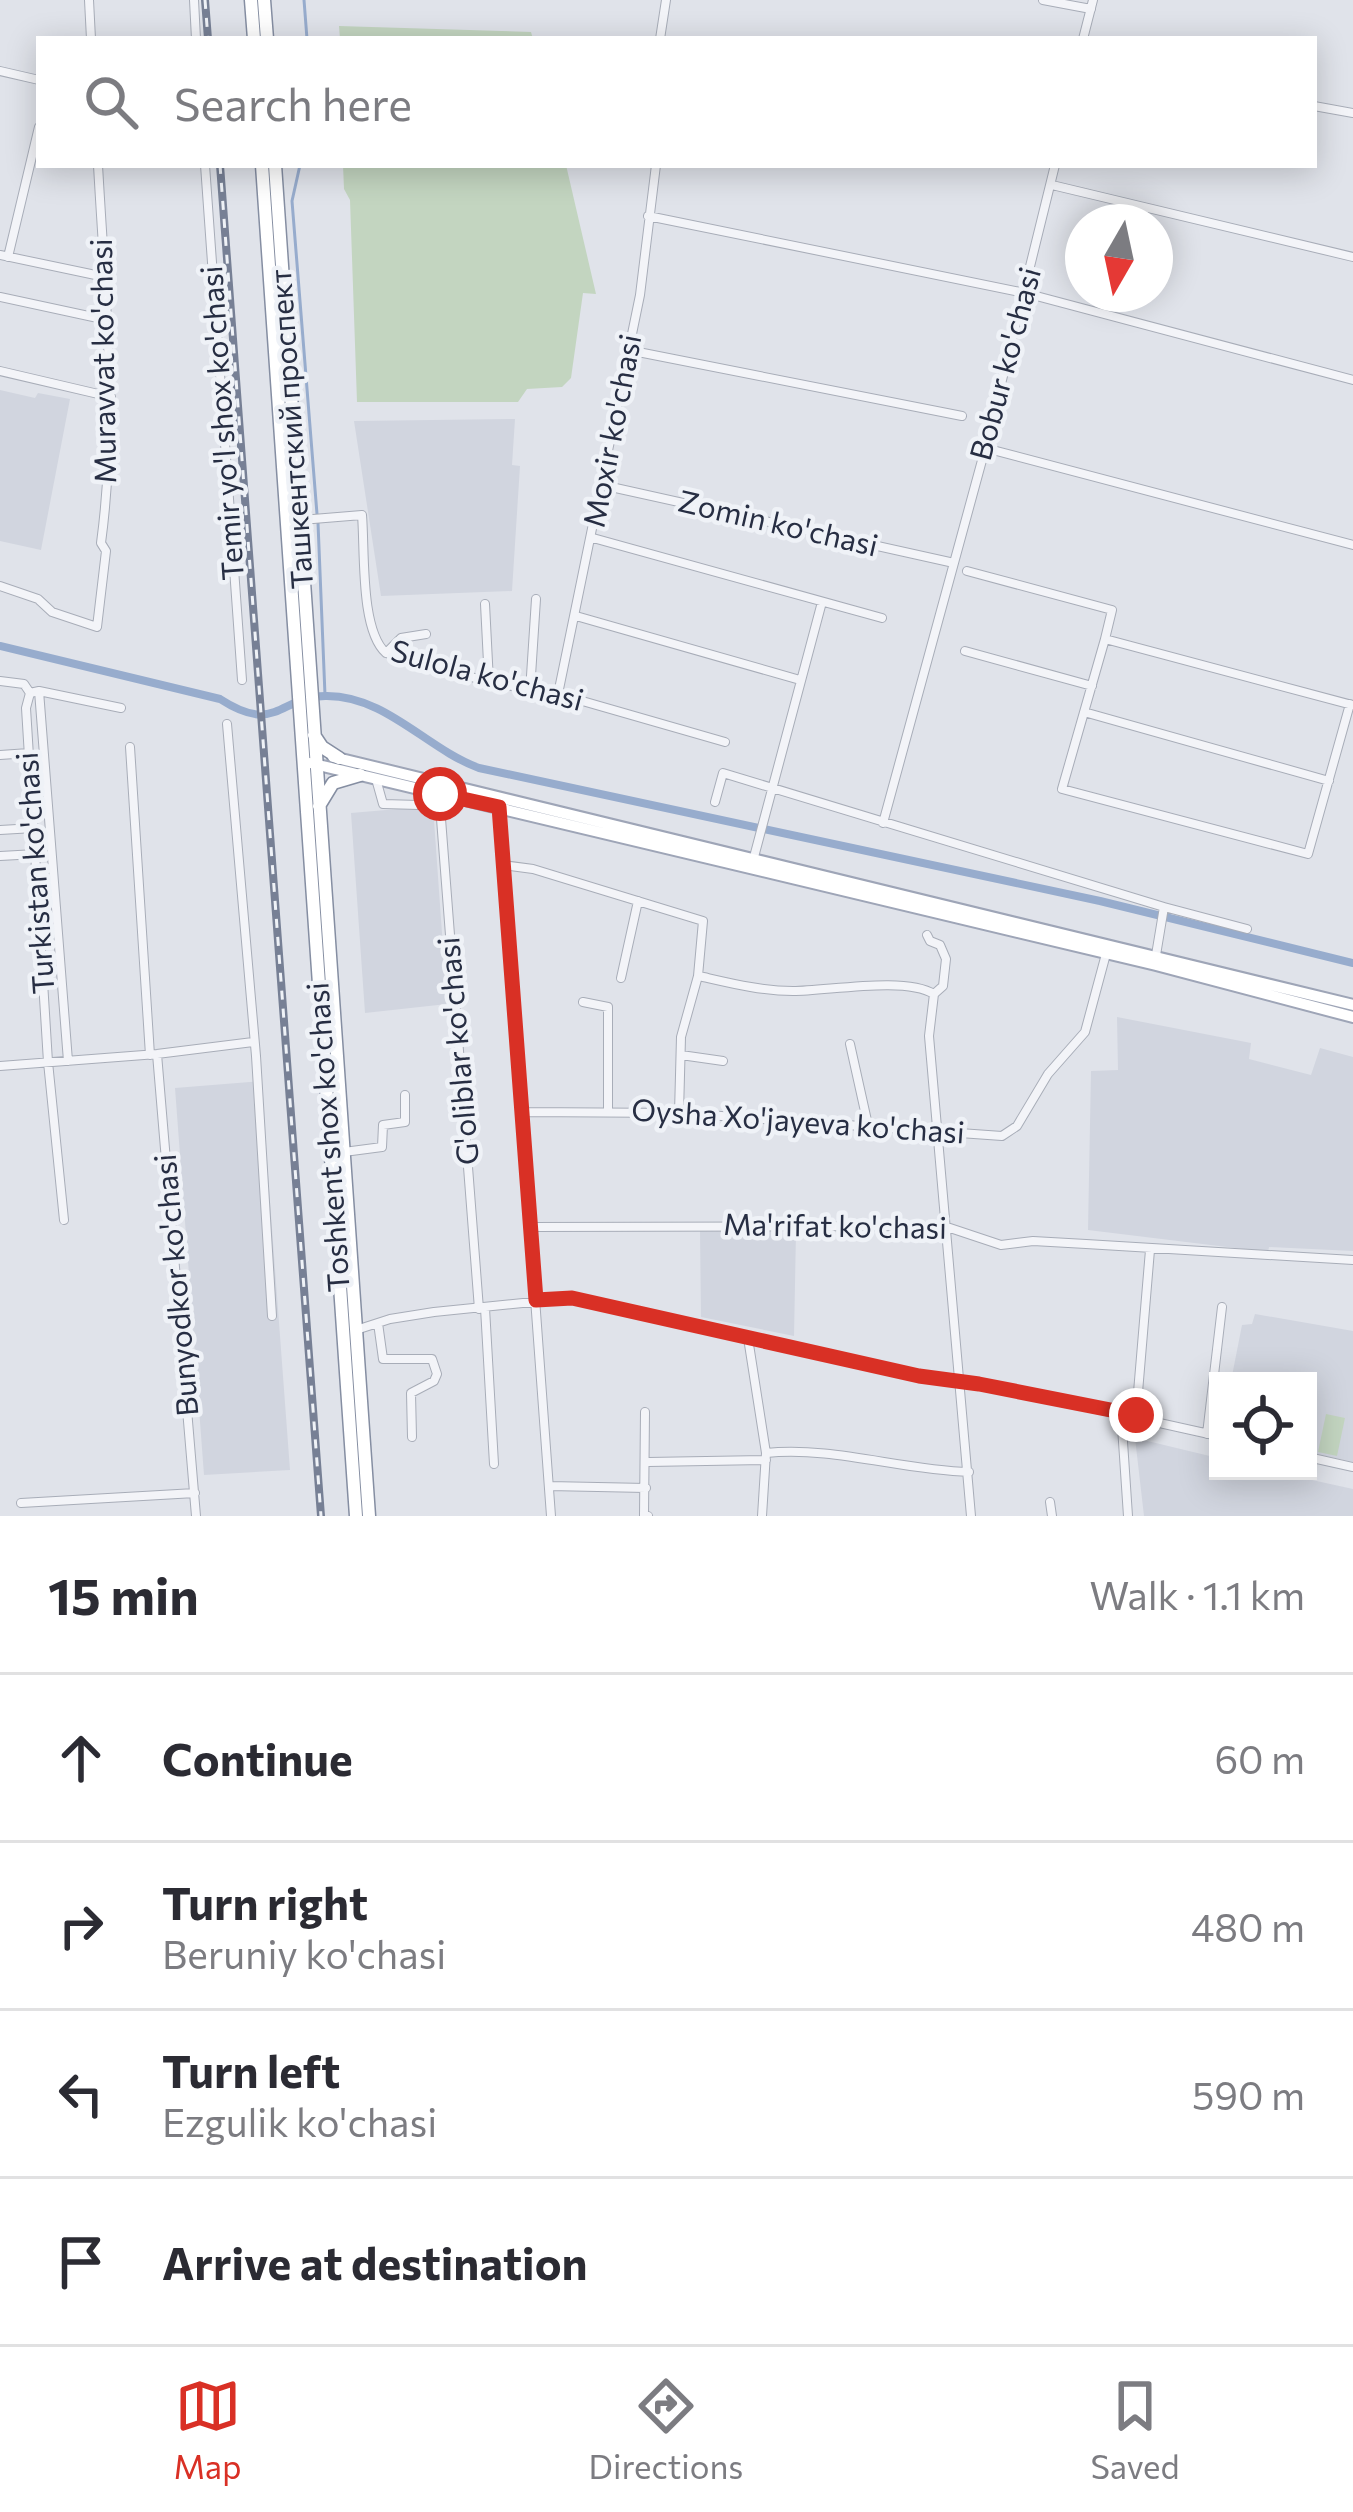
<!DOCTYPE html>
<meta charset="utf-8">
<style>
:root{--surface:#fff;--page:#f2f2f3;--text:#2b2b33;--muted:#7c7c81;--line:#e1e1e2;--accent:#d93025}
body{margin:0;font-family:Commissioner,sans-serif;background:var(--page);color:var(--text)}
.controls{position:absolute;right:36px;bottom:36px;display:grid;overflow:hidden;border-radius:0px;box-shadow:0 6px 30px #0003}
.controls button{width:108px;height:108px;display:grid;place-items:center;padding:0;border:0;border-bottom:3px solid var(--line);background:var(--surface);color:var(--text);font:60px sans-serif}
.compass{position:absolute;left:1065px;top:204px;width:108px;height:108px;border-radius:50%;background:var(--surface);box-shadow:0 6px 30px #0003;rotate:189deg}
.stop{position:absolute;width:36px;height:36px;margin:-27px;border:9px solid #d93025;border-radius:50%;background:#fff}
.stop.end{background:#d93025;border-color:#fff;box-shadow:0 3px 12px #0008}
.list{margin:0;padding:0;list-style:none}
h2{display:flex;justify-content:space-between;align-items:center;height:156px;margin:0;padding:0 48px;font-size:51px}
h2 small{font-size:39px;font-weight:400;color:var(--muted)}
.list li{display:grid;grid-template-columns:78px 1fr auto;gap:36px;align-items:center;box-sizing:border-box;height:168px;padding:0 48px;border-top:3px solid var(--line)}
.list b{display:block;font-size:45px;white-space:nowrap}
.list p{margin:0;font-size:39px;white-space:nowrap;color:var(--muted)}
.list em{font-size:39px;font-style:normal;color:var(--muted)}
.icon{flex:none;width:66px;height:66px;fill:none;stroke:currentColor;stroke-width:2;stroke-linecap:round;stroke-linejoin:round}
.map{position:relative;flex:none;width:1353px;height:1516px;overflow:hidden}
.search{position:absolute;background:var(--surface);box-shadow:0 6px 30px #0003;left:36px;right:36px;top:36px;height:132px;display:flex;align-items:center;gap:30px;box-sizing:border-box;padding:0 42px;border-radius:0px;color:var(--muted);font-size:45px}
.sheet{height:828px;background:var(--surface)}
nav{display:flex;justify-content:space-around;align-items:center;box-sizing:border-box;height:168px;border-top:3px solid var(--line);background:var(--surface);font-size:33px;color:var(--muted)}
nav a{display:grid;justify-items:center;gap:6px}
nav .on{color:var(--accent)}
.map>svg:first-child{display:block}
</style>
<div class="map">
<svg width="1353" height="1516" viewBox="0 0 1353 1516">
<rect width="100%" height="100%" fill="#e0e3ea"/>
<path fill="#d1d5df" d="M0,390L35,398L38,393L70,399L41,550L0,541Z
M515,419L512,465L520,466L512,591L381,596L354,421Z
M433,806L447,1004L365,1013L351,813Z
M1117,1017L1251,1043L1249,1059L1311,1075L1320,1048L1353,1057V1251L1269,1247L1268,1252L1088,1230L1091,1071L1118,1070Z
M261,1081L290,1470L204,1475L175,1088Z
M700,1230L796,1232L794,1336L701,1317Z
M1255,1314L1353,1331V1462L1308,1452V1381H1231L1242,1325L1252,1324Z
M1135,1438L1218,1458V1471H1271L1353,1489V1516H1144Z"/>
<path fill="#c3d5c0" d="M339,26L531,32L533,39H340Z
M343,165H566L596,294L583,293L571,378L562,387L527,389L518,402H357L350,200L344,189Z
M1326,1414L1345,1418L1337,1456L1318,1452Z"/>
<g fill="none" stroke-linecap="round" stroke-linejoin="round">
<path stroke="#97accd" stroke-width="3" d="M304,0L307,39
M300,165L292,201L317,514
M318,523L325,695"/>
<path stroke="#97accd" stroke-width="8" d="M0,646L220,699C277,736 280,695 327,696C386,696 427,749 479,768L1100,901L1353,963"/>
<g stroke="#a8adb8" stroke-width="10">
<path id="minor" d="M89,0L91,39
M194,0L196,39
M1043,0L1091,9
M660,39L666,0
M1083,39L1093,0
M0,71L39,80
M1314,106L1353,113
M205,165L242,680
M1052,185L1353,257
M648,216L1025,293L1353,380
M0,255L105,277
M8,257L39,127
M0,297L107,320
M628,350L962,416
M0,371L111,397
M985,448L1353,545
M602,485L954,563
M301,520L362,515C365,551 360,630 386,653L489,682L558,694L725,742
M593,538L882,618
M967,571L1112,610L1105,639L1352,705
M0,586L38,599L52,612L97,627L106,551L101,543C118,417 105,291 98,165
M485,604L489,682
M576,616L800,680
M1105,639L1062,789L1308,854L1350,704
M965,651L1092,686
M386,653L401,638L426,634
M0,681L24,684L30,693
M39,691L30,693L26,708L48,1062L64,1220
M39,691L68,1061
M39,691L121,708
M530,691L536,599
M558,694L640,295L656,165
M1084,712L1329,781
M227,724L256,1056L272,1316
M130,747L150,1055
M0,755L29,753
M376,779L383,804L419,805L429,791
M439,793L479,1309
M715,802L723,773L1164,907L1156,955
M499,809L551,1516
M883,823L984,453L1055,165
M0,830L34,828
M0,856L36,854
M754,857L822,602
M503,865L533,869L703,921L698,976L681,1037L679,1113
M1164,907L1247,929
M927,935L930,941L940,945L946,959L943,986L934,994
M699,976C730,983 761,991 793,991C828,991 905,976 934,994
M621,978L638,901
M934,994L929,1036L971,1516
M583,1002L608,1007V1110
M850,1044L868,1125
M157,1054L196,1516
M681,1055L723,1061
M0,1066L157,1054L253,1042
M522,1112L679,1113L1002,1136L1017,1126L1048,1074L1085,1032L1106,954
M344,1152L382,1147L383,1125L405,1122V1095
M530,1227L920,1226L947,1227L1001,1245L1033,1241L1086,1244L1353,1260
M485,1308L494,1464
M378,1323L383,1359H432L437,1374L434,1381L411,1393L412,1437
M356,1330L390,1319L434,1312L572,1298L919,1376L979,1383L1218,1436
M748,1338L766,1453L762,1516
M645,1412L644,1515L648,1516
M1121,1412L1128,1516
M1136,1416L1150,1250
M1207,1434L1222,1307
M766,1453C832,1446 901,1470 969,1472
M1308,1457L1353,1467
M648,1462L766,1460
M549,1486L646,1488
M1050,1502L1052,1516
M21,1503L195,1493"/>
</g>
<g stroke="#9ea5b7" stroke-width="14">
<path id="major" d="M333,757L1353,1005
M310,763L1156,965L1353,1017"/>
</g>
<g stroke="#858ea2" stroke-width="15">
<path id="highway" d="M251,0L254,39
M264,0L267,39
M262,165L356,1516
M275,165L369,1516
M314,735L322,747L339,758
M319,806L333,783L360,775"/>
</g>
<use href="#minor" stroke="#f3f4f8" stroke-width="8"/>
<use href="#major" stroke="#fff" stroke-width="10"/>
<use href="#highway" stroke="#fff" stroke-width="12"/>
<g stroke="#778095" stroke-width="8">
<path id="rail" d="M205,0L208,39
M220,165L321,1516"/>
</g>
<use href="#rail" stroke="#eff2f7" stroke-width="3" stroke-dasharray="9" stroke-linecap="butt"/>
</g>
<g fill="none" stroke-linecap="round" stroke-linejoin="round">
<path stroke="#d93025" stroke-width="15" d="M440,794L499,807L536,1300L572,1298L919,1376L979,1384L1136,1415"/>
</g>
<g text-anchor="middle" stroke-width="9" stroke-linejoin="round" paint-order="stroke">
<g font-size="30" fill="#272e43" stroke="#eff2f7">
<text transform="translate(104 361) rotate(-91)" y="10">Muravvat ko'chasi</text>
<text transform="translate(1006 364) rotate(-75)" y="10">Bobur ko'chasi</text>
<text transform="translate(223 423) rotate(-94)" y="10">Temir yo'l shox ko'chasi</text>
<text transform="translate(292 429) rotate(-94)" y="10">Ташкентский проспект</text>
<text transform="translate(613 431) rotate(-79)" y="10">Moxir ko'chasi</text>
<text transform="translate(778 524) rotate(13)" y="10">Zomin ko'chasi</text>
<text transform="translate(487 676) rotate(15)" y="10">Sulola ko'chasi</text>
<text transform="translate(36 873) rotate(-94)" y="10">Turkistan ko'chasi</text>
<text transform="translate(459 1051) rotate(-95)" y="10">G'oliblar ko'chasi</text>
<text transform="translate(798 1122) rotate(4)" y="10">Oysha Xo'jayeva ko'chasi</text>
<text transform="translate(329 1137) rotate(-94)" y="10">Toshkent shox ko'chasi</text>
<text transform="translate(835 1227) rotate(1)" y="10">Ma'rifat ko'chasi</text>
<text transform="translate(177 1285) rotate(-95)" y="10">Bunyodkor ko'chasi</text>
</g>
</g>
</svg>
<div class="controls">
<button><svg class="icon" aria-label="locate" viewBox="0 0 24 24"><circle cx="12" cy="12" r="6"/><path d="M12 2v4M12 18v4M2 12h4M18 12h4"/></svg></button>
</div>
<svg class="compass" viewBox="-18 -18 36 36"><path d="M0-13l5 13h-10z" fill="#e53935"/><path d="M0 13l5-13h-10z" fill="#7c7c81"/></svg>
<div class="stop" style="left:440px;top:794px"></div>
<div class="stop end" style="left:1136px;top:1415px"></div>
<div class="search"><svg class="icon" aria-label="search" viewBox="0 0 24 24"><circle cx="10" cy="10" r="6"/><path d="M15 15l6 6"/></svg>Search here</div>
</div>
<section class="sheet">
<h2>15 min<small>Walk · 1.1 km</small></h2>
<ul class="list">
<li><svg class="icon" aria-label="ahead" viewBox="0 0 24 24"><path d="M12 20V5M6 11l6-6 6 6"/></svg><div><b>Continue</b></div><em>60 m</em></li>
<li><svg class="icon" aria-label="right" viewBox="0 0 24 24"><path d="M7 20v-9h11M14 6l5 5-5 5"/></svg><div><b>Turn right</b><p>Beruniy ko'chasi</p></div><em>480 m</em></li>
<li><svg class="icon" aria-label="left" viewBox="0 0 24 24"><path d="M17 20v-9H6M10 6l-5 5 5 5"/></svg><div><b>Turn left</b><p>Ezgulik ko'chasi</p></div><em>590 m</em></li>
<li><svg class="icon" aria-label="arrive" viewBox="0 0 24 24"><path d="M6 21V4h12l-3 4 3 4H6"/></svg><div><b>Arrive at destination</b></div></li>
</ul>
</section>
<nav>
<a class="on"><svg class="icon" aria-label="map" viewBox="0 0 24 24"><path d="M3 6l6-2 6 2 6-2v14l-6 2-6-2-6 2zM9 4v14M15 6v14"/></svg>Map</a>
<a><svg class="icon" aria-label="directions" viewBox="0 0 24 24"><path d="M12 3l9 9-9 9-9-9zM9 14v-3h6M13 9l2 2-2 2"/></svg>Directions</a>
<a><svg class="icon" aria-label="saved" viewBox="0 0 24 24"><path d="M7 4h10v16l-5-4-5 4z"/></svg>Saved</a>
</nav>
